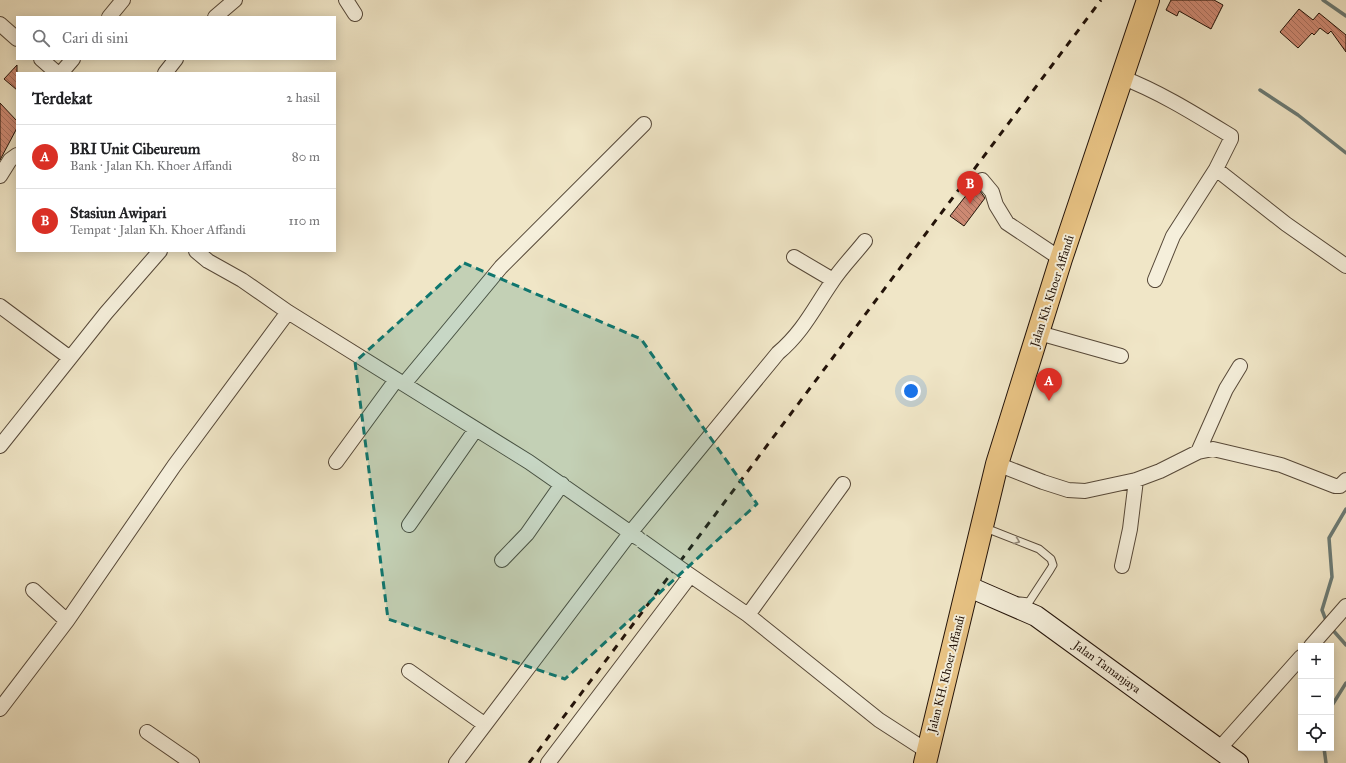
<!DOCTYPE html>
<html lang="id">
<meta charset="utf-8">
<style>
:root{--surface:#fff;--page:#f2f2f2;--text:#202124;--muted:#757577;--line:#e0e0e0;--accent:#d93025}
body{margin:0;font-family:"IM FELL Great Primer",serif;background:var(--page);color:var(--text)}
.controls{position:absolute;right:12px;bottom:12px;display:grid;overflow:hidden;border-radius:0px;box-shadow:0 2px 10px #0003}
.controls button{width:36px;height:36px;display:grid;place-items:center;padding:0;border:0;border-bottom:1px solid var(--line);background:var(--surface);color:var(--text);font:20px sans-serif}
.you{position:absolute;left:911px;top:391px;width:14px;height:14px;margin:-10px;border:3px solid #fff;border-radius:50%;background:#1a73e8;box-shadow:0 0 0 6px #1a73e833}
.badge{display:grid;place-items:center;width:26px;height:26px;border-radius:50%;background:var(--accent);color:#fff;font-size:13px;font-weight:700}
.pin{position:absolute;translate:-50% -33px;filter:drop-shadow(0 1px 2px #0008)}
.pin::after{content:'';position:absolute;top:21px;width:14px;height:12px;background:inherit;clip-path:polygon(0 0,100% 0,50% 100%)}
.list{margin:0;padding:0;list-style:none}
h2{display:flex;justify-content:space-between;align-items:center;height:52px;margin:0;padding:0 16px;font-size:17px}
h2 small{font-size:13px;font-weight:400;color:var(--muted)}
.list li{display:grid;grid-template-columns:26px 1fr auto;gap:12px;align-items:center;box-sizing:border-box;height:64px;padding:0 16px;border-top:1px solid var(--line)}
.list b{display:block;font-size:15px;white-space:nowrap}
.list p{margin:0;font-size:13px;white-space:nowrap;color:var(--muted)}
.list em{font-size:13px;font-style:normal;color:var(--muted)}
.icon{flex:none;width:22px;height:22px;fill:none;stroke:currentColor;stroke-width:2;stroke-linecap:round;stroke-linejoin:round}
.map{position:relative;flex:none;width:1346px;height:763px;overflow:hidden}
.search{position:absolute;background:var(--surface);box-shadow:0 2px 10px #0003;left:16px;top:16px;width:320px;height:44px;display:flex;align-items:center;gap:10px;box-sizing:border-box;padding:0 14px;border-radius:0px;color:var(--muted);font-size:15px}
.panel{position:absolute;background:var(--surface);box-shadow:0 2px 10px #0003;left:16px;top:72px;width:320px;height:180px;border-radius:0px}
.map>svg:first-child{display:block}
</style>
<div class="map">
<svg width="1346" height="763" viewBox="0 0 1346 763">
<defs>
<pattern id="building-back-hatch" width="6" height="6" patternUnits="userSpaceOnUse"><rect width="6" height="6" fill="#cf8b75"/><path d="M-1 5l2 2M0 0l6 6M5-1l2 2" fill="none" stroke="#a8705e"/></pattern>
</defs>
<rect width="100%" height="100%" fill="#f0e6c7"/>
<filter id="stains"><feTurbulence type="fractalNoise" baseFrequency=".005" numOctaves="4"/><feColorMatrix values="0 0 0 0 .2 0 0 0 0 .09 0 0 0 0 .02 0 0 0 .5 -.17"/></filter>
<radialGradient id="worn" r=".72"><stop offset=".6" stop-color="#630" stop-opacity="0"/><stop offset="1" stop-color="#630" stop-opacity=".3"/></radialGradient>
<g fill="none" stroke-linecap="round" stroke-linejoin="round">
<path stroke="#6b7a74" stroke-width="3.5" d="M1323,0L1346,16
M1260,90L1298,115L1346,153
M1327,623L1322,610L1332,577L1329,538L1346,509
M1331,628L1346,645
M1331,707L1346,683
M1324,748L1326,763"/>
</g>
<path fill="url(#building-back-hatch)" stroke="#231309" d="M1171,0H1214L1223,5L1211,29L1179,11L1177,16L1166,10Z
M1299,9L1313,20L1319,13L1346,35V52L1331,31L1328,34L1320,28L1314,35L1312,33L1298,48L1280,32Z
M17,65V90L4,79Z
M0,103L17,121V128L0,160Z
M975,184L985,198L964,226L950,216Z"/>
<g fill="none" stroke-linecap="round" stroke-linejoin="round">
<g stroke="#564838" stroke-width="9">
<path id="lane" d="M983,527L1039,549L1051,559L1053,565L1050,570L1029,602L1020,601"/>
</g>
<g stroke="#564838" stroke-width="16">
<path id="street" d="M346,0L355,14
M109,17L123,0
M215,17L235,0
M0,24L17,39
M41,59L57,73
M61,73L73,59
M165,73L176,59
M1121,77C1160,92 1195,114 1231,136V139L1216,169L1173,236L1155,280
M1216,169L1286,224L1346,266
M0,176L10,160L17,155
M982,180L992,192L996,205L1007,223L1061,259
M196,251L208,261L242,280L288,312L529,462L638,538
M794,257L833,280
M0,306L70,358
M1039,333L1121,356
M404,384L501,267L644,124
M0,446L106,313L160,251
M1198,452L1226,389L1240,366
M336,462L396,380
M997,464L1043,482L1068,490L1085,491L1136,480L1160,471L1198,452L1213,449L1281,465L1335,486H1340L1346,480
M409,525L476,429
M502,560L527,534L562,484
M1122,566L1130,529L1136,480
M684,571L748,615L879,720L927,751
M33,590L67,621
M748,615L843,484
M1311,646L1346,606
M409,671L484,724
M0,709L67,621L174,466L288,312
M147,732L192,763
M1219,749L1301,657
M456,763L631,532L778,353C803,332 814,308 832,282C841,268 854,255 865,241
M548,763L690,576"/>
</g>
<g stroke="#231309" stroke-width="22">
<path id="secondary" d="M967,586L1036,616L1238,763"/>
</g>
<g stroke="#231309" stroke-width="24">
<path id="primary" d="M925,763L997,464L1061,259L1148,0"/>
</g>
<use href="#lane" stroke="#f5efdb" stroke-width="7"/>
<use href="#street" stroke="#f5efdb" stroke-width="14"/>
<use href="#secondary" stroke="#f5efdb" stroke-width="20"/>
<use href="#primary" stroke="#e8c384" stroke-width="22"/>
<path stroke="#231309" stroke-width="3" stroke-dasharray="7 7" stroke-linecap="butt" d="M529,763L1101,0"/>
<g stroke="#564838" stroke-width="16" stroke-linecap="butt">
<path id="street-bridge" d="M642,541L684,571"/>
</g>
<use href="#street-bridge" stroke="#f5efdb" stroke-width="14"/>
</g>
<defs><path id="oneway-chevron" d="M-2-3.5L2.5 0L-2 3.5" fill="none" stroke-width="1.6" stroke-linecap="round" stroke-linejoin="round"/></defs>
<use stroke="#968c7c" href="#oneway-chevron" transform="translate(1017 541) rotate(22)"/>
<path fill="#0f766e" fill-opacity="0.2" stroke="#0f766e" stroke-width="3" stroke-dasharray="8 5" stroke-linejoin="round" d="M464,263L641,339L757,504L565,679L388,619L355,362Z"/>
<g text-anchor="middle" stroke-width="4" stroke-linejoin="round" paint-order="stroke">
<g font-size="12" fill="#231309" stroke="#f5efdb">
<text transform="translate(1052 291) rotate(-72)" y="4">Jalan Kh. Khoer Affandi</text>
<text transform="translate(1107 667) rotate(36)" y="4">Jalan Tamanjaya</text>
<text transform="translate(946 674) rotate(-76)" y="4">Jalan KH. Khoer Affandi</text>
</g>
</g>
<rect width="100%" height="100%" filter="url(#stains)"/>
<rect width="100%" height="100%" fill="url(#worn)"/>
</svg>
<div class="controls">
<button>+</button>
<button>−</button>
<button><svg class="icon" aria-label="locate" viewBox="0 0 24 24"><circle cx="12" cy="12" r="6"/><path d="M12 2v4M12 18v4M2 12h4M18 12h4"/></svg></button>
</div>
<div class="you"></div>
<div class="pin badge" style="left:1049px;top:401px">A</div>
<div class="pin badge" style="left:970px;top:204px">B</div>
<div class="search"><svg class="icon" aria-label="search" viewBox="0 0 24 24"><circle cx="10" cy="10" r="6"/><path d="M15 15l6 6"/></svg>Cari di sini</div>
<section class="panel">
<h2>Terdekat<small>2 hasil</small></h2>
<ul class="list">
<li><span class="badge">A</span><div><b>BRI Unit Cibeureum</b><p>Bank · Jalan Kh. Khoer Affandi</p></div><em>80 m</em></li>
<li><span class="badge">B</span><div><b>Stasiun Awipari</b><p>Tempat · Jalan Kh. Khoer Affandi</p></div><em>110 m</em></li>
</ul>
</section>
</div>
